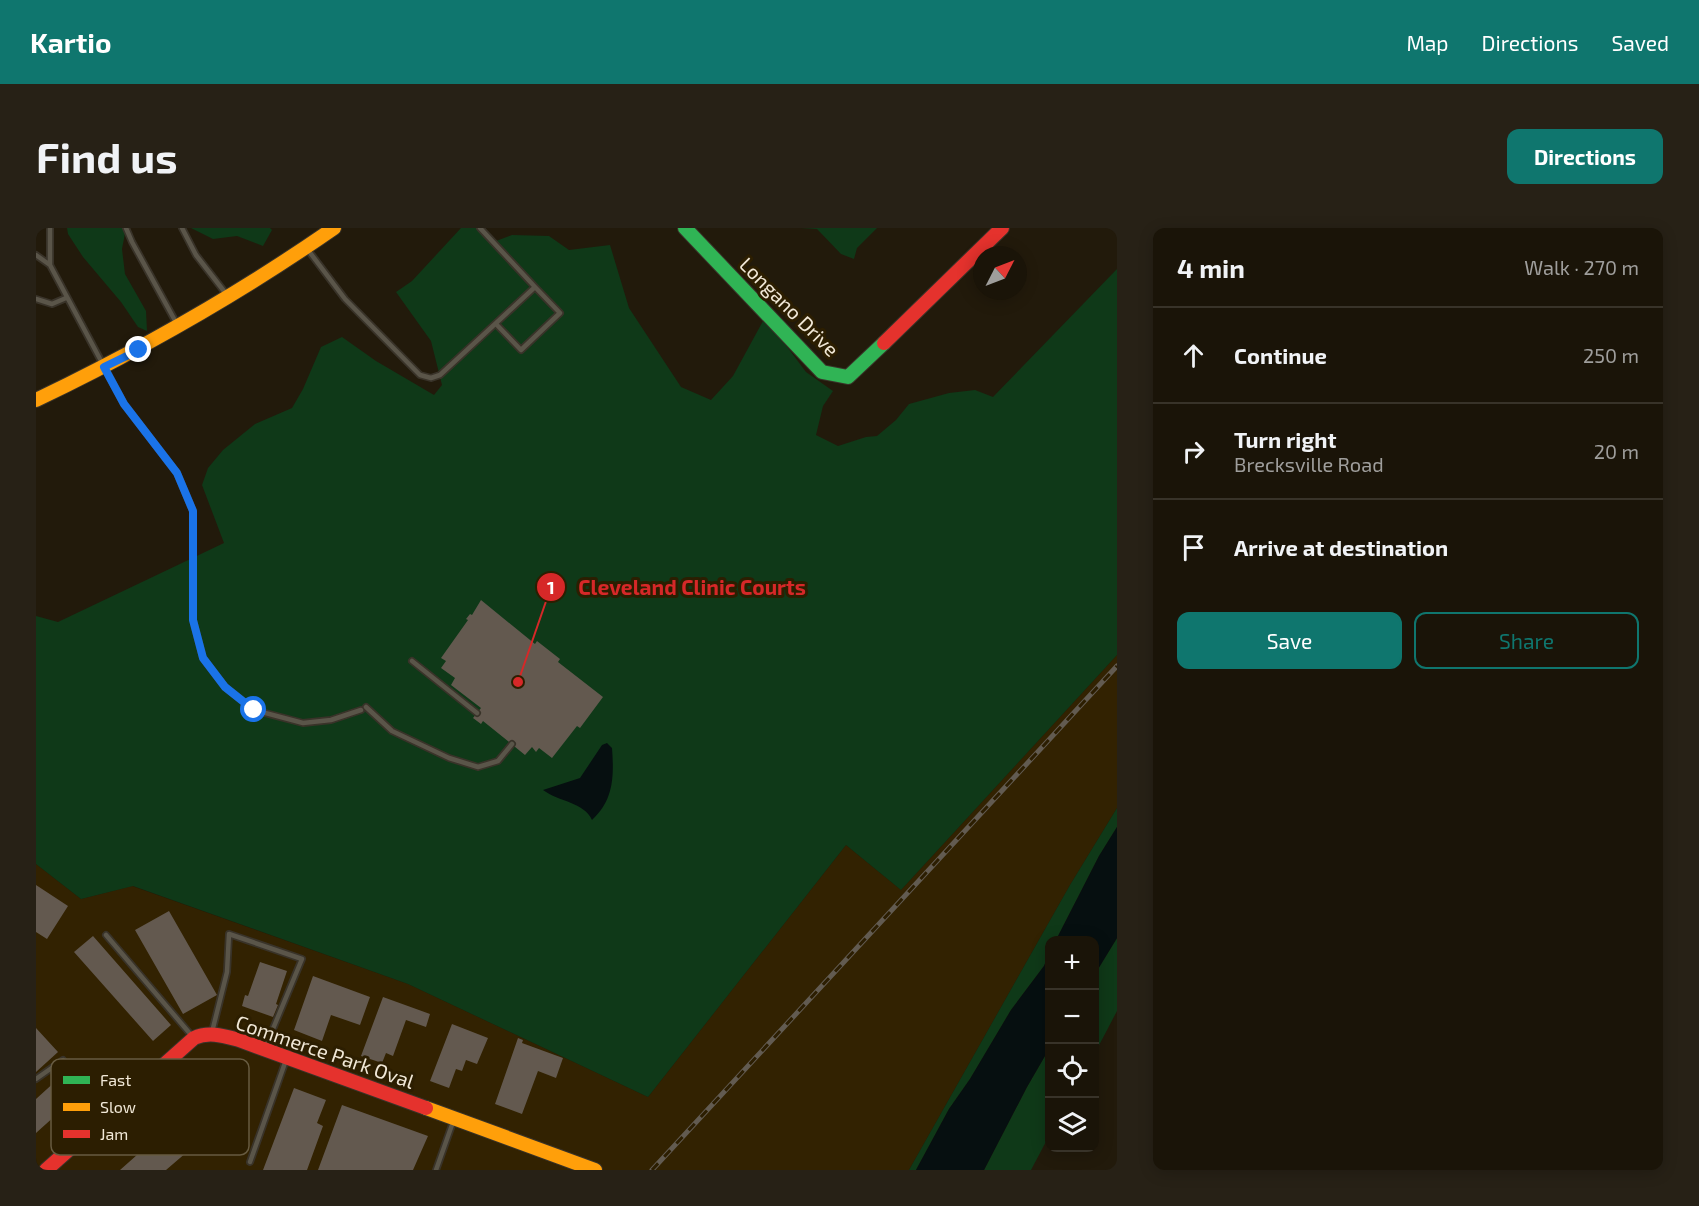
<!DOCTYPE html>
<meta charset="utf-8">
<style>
:root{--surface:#1a1408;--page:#272116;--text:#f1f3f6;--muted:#9f9e9c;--line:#383329;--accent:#0f766e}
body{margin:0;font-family:"Exo 2",sans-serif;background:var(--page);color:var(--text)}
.controls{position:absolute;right:18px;bottom:18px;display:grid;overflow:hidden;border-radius:12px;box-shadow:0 3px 15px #0003}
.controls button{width:54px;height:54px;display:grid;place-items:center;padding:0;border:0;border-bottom:2px solid var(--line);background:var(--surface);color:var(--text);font:30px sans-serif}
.compass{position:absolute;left:937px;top:18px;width:54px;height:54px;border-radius:50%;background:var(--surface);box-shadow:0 3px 15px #0003;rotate:48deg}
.stop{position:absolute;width:18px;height:18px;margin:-14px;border:4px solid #1a73e8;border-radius:50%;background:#fff}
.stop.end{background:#1a73e8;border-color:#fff;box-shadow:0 2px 6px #0008}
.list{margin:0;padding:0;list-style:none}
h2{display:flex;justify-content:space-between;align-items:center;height:78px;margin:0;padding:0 24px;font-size:26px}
h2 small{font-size:20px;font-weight:400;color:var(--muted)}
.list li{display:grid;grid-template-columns:39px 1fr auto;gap:18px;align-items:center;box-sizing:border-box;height:96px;padding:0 24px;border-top:2px solid var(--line)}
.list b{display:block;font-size:22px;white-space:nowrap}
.list p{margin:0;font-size:20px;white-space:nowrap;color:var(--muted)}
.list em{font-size:20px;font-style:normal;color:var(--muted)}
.actions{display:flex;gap:12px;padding:18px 24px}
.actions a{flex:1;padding:14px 0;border:2px solid var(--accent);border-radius:12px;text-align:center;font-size:21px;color:var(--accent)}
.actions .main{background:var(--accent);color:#fff}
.icon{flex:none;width:33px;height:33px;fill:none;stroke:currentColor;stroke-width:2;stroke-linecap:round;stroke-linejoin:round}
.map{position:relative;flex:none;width:1081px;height:942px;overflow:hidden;border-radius:12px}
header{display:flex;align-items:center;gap:36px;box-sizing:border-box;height:84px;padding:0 30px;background:var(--accent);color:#fff}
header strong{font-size:28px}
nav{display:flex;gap:33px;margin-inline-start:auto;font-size:21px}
.intro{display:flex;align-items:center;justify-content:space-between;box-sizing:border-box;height:144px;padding:0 36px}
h1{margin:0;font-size:42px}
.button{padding:15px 27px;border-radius:12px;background:var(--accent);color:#fff;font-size:21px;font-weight:700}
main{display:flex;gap:36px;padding:0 36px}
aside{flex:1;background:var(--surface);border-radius:12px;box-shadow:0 3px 15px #0003}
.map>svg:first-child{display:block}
</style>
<header>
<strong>Kartio</strong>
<nav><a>Map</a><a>Directions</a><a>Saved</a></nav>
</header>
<div class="intro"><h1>Find us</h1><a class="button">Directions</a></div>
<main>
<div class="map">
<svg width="1081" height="942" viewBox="0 0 1081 942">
<rect width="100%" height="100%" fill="#221a0b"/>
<path fill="#322201" d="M1081,427V580L1034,657L873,942H0V636L45,671L96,658L372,756L612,869L810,617L865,662Z"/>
<path fill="#0f3918" d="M31,0H90L86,21L89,46L110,83L111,103L102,99L85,74L47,29L32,6Z
M155,0H234L236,2L227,18L201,8L177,11Z
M425,0H446L460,13L476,7L513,8L533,22L574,17L593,80L645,159L675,172L697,148L727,93L740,104L770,144L797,163L787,178L780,207L802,218L830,209L841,208L860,192L873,176L913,165L939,162L957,169L1081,41V427L865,662L810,617L612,869L372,756L97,658L45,671L0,636V388L22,394L188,315L166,257L172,240L187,222L219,196L256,180L267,161L285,119L306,109L340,133L398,167L406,157L395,113L360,64L376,53Z
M765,0H841L821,20L818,31L805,26L781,1Z
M1081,580V599L1063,628L1020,712H1014L1013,726L1008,738L975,782L934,851L913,881L880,942H873L1034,657Z
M1081,710V783L1059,825V746Z
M1013,821V908L995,942H948L991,859Z"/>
<path fill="#060f10" d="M571,515L576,520C578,548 578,572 556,592C548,574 523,574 507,562L544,550L566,517Z
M1081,599V710L1059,746L1058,712H1020L1063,628Z
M1013,726V821L991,859L948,942H880L913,881L934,851L975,782L1008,738Z"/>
<path fill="#63594f" d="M445,372L499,416L501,413L524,431L522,434L567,469L544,500L541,498L516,530L503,520L500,524L496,519L489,527L447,493L445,496L437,490L445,480L415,457L419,450L405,440L410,433L405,430L432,392L430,391L434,386L436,387Z
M0,657L32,678L11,711L0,704Z
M133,683L181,767L147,786L99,702Z
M57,708L135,797L117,813L38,724Z
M224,734L251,743L240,776L242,777L237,789L206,778L209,767L212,768Z
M277,748L334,769L324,797L295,787L286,813L258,802Z
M347,769L394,786L390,799L370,792L357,828L350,825L346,835L325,828Z
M416,796L452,810L441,836L430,832L426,843L420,841L413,860L394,853Z
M0,800L22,824L0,844Z
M482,810L487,812L486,815L527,830L520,850L502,843L486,886L459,876Z
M22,851L27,856L18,864L30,878L0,905V871Z
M143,858L179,900L130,942H84L128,903L112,885Z
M258,860L290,872L281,895L287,898L271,942H227Z
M306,877L392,908L377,942H282Z"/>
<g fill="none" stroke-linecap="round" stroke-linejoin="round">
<g stroke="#393329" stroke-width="8">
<path id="lane" d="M90,0L96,14L142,98
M146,0L160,27L191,67
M272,22L309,71L384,147L395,150L404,147L499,59L444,0
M0,27L14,37L88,176L141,245L157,283V392L167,430L189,459L218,482L267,495L295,492L325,482
M14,37V0
M0,71L16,76L30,70
M460,96L485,122L524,85L499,59
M376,433L441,485
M330,479L356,503L413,530L442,539L462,533L476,516
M70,707L156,808
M176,804L191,744L193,706L266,731L229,820
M0,851L27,832
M214,934L250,832
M400,942L417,894"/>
</g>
<g stroke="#393329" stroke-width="16">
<path id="fast" d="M649,0L786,144L812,149L848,115"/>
</g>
<g stroke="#393329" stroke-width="16">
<path id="slow" d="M0,172C104,122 203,66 298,0
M390,880L559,942"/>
</g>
<g stroke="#393329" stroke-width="16">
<path id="jam" d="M848,115L966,0
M10,942L158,810C173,803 188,808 203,812L390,880"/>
</g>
<use href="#lane" stroke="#5a5549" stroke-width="4.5"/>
<use href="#fast" stroke="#30b455" stroke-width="14"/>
<use href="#slow" stroke="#ff9f0a" stroke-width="14"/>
<use href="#jam" stroke="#e5322d" stroke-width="14"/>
<g stroke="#625b51" stroke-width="5">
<path id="rail" d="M616,942L1081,438"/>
</g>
<use href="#rail" stroke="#2c1e01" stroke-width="3" stroke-dasharray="9" stroke-linecap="butt"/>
</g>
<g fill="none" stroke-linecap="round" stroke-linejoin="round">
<path stroke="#1a73e8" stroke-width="8" d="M103,122L68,139L88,176L141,245L157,283V392L167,430L189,459L218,482"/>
</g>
<g text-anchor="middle" stroke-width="6" stroke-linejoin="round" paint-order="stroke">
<g font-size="20" fill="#f1e8d7" stroke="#2c1e01">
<text transform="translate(753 79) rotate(45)" y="7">Longano Drive</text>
<text transform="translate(289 824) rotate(19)" y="7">Commerce Park Oval</text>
</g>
</g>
<rect x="15" y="831" width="198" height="96" rx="9" fill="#2c1e01" stroke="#675b41" stroke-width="1.5"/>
<rect x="27" y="848" width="27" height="8" fill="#30b455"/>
<rect x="27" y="875" width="27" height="8" fill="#ff9f0a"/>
<rect x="27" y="902" width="27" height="8" fill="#e5322d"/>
<g font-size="16" fill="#f1e8d7">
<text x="64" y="858">Fast</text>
<text x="64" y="885">Slow</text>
<text x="64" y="912">Jam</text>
</g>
<path fill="none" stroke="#d62828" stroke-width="2" d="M482 454L515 359"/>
<g fill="#d62828" stroke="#2c1e01" stroke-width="2">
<circle cx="482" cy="454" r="6"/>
<circle cx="515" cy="359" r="15"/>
</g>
<g font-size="18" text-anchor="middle" font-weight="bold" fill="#fff">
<text x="515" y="366">1</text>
</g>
<g font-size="21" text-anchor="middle" font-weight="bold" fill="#d62828" stroke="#2c1e01" stroke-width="6" stroke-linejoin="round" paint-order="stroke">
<text x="656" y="367">Cleveland Clinic Courts</text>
</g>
</svg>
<div class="controls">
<button>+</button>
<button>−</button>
<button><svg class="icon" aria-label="locate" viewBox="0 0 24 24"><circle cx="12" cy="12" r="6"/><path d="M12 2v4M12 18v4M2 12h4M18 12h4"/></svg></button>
<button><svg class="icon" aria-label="layers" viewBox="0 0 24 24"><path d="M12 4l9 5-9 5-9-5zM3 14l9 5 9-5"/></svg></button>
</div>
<svg class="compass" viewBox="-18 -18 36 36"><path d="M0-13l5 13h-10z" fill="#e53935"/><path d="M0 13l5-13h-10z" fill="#9f9e9c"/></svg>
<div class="stop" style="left:218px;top:482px"></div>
<div class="stop end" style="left:103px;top:122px"></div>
</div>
<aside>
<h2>4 min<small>Walk · 270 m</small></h2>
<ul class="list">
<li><svg class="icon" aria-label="ahead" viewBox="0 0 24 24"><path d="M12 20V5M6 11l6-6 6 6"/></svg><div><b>Continue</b></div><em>250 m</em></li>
<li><svg class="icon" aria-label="right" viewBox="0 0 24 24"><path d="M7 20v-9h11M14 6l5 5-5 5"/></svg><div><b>Turn right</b><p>Brecksville Road</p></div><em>20 m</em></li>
<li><svg class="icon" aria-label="arrive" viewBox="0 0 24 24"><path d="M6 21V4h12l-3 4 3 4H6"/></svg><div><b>Arrive at destination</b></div></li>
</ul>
<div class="actions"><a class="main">Save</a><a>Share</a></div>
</aside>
</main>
